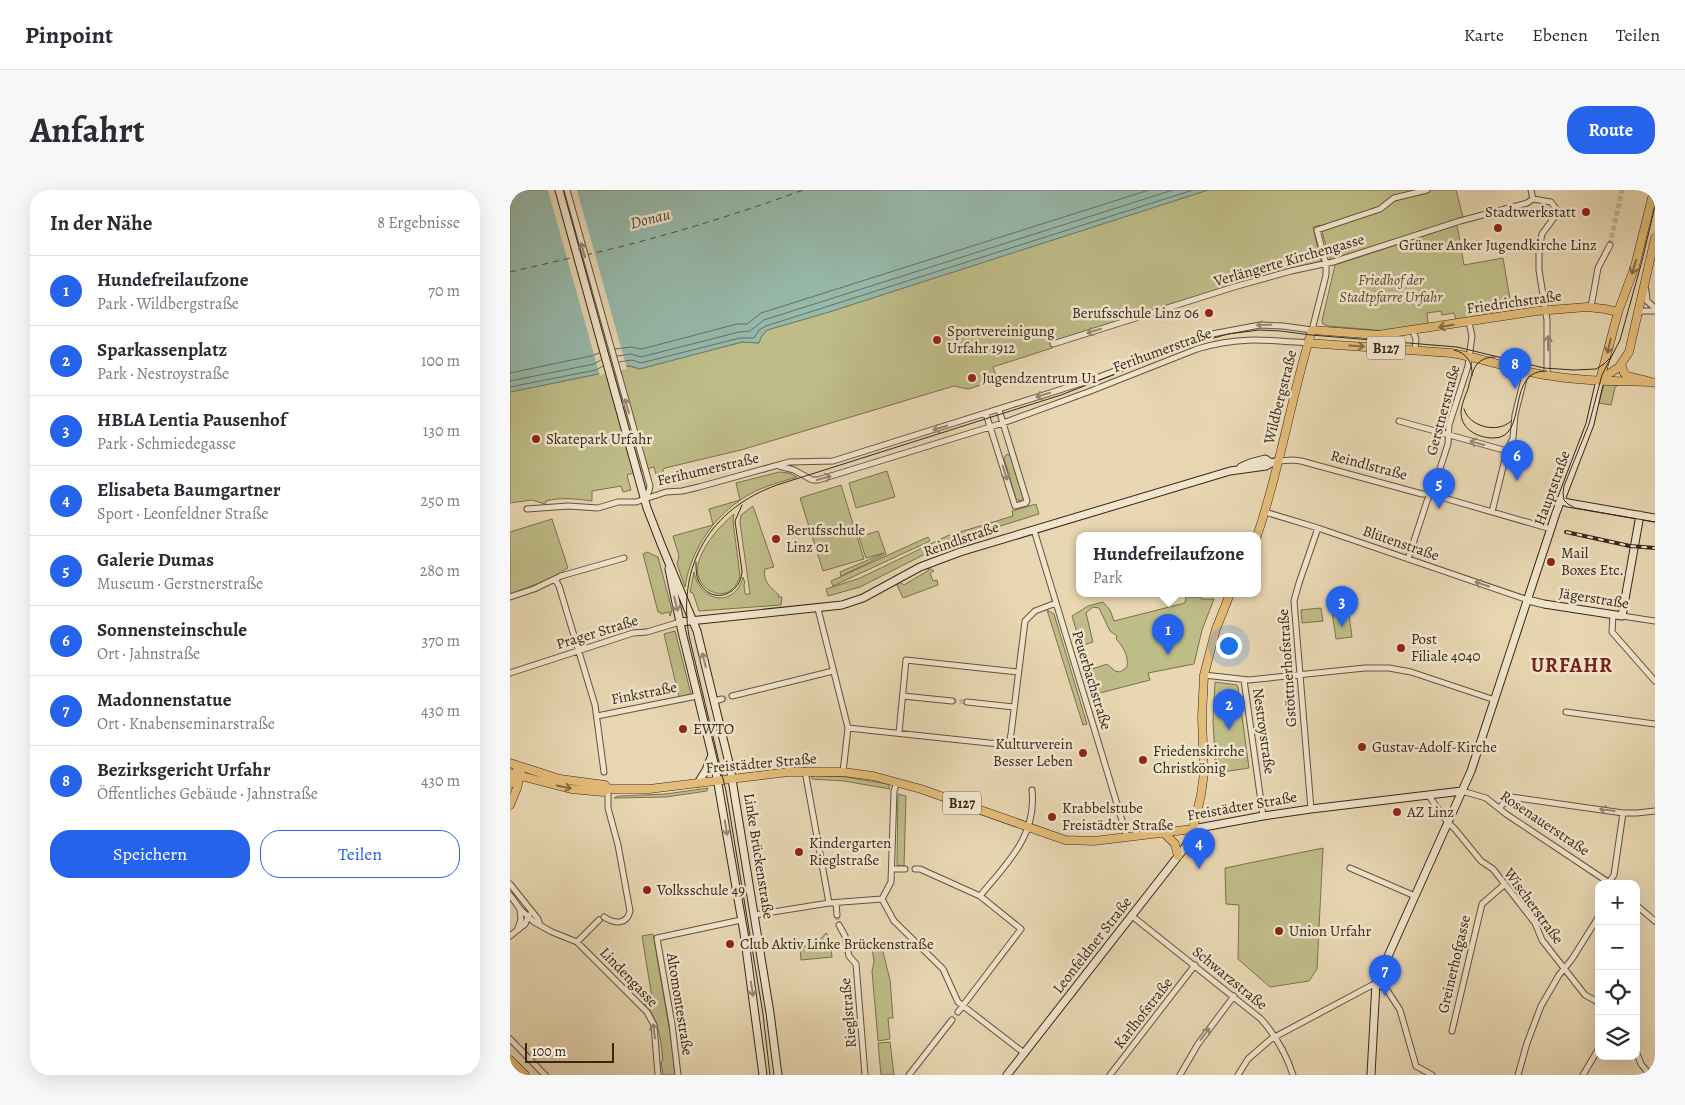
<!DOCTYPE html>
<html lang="de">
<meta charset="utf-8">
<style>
:root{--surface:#fff;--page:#f7f7f7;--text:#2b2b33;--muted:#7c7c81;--line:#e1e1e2;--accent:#2563eb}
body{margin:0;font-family:Alegreya,serif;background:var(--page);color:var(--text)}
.controls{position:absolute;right:15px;bottom:15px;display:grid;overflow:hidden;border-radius:10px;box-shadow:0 5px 20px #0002}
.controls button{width:45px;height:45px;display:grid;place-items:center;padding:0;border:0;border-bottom:1px solid var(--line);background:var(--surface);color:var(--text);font:25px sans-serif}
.scale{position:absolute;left:15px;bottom:12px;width:89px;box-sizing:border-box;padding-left:5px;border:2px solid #382619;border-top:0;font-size:14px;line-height:18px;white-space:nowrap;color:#382619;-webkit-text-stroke:4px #f0e5cd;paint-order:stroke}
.you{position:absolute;left:718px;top:455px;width:18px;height:18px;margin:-12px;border:4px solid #fff;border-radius:50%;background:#1a73e8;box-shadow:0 0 0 8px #1a73e833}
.badge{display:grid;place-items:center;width:32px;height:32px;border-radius:50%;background:var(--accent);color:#fff;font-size:16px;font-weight:700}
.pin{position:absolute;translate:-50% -41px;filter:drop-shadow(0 1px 2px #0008)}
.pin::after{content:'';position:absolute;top:26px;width:18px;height:15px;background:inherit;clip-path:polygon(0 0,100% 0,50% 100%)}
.popup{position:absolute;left:566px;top:342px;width:185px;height:65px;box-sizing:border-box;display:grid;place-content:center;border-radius:10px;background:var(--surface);filter:drop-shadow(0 1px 4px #0005);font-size:16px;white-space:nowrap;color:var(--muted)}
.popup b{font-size:19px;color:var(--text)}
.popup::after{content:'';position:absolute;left:50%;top:100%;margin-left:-10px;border:10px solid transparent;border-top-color:var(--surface)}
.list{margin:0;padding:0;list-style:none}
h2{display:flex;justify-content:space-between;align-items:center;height:65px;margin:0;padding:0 20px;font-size:21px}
h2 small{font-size:16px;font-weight:400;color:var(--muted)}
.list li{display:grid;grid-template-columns:32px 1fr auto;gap:15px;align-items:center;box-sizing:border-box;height:70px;padding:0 20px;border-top:1px solid var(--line)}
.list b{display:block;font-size:19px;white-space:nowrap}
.list p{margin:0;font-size:16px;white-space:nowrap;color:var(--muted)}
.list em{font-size:16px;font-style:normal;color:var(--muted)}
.actions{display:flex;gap:10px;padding:15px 20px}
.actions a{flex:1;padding:11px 0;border:1px solid var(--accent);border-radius:20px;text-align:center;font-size:18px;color:var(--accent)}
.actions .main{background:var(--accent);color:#fff}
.icon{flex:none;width:28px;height:28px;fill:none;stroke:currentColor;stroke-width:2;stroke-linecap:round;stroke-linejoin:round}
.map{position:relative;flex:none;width:1145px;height:885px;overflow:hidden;border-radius:20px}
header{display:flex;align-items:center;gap:30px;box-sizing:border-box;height:70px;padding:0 25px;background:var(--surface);border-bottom:1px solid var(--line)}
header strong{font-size:24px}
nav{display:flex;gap:28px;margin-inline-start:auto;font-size:18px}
.intro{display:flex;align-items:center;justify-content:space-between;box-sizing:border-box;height:120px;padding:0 30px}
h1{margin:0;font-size:35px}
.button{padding:12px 22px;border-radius:20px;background:var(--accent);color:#fff;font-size:18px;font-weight:700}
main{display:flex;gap:30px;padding:0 30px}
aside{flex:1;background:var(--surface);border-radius:20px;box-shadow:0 5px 20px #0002}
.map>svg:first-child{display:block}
</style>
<header>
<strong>Pinpoint</strong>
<nav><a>Karte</a><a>Ebenen</a><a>Teilen</a></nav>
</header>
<div class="intro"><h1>Anfahrt</h1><a class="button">Route</a></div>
<main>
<aside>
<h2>In der Nähe<small>8 Ergebnisse</small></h2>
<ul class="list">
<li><span class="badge">1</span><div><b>Hundefreilaufzone</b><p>Park · Wildbergstraße</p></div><em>70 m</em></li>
<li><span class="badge">2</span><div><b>Sparkassenplatz</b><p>Park · Nestroystraße</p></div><em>100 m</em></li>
<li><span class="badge">3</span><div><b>HBLA Lentia Pausenhof</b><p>Park · Schmiedegasse</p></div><em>130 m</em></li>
<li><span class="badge">4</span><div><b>Elisabeta Baumgartner</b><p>Sport · Leonfeldner Straße</p></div><em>250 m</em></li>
<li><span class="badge">5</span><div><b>Galerie Dumas</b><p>Museum · Gerstnerstraße</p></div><em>280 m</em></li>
<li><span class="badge">6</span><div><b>Sonnensteinschule</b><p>Ort · Jahnstraße</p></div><em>370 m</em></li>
<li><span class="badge">7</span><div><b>Madonnenstatue</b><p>Ort · Knabenseminarstraße</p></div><em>430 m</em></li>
<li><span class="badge">8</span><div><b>Bezirksgericht Urfahr</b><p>Öffentliches Gebäude · Jahnstraße</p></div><em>430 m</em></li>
</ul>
<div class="actions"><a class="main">Speichern</a><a>Teilen</a></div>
</aside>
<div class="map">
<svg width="1145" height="885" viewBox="0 0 1145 885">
<rect width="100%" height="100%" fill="#e8d7b2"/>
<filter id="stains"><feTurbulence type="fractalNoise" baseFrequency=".004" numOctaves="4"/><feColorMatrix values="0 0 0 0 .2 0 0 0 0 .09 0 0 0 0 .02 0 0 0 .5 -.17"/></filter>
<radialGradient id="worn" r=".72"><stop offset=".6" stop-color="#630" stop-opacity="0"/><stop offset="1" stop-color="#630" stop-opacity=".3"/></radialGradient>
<path fill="#bebc87" stroke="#7b7150" d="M698,0H946L953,27L823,70L820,69L810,35L803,37L811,72L774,80L544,152L542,158L483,177L487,190L458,199L444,196L231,260L155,278L153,280V297L149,296L144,277L117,285L121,300L113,302L111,296L82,301V311C67,309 51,307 36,311L35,314L22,310L0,313V202L88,184C100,178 116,173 129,179L232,152L249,153L251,147L257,140L319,122Z
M947,35L954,75L993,68L1002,121L946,130L944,123L932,125L931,121L917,123L918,134L876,141L818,136L813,134L812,131L825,75Z
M1094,194H1108L1105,198L1101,215L1089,213Z
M497,264L501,266L513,307L511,311L506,309L494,268Z
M377,281L385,307L346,318L339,293Z
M269,282L279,283L287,287C271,292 254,296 240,304C206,323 181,358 175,397L167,374L169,366L163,346L203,335L199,319L230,310L226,293Z
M331,295L354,369L313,381L290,308Z
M526,314L529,324L439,352L350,397L318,406L316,399L350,388L437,346L503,326L502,321Z
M243,316L264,377L255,379C252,391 261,398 269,405L268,407H272L271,415L189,421L183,403L180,402L184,382C190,413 225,418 233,387L235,393L234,394L235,404H240L230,333L231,325Z
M224,324L223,331L230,386C220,420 179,399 189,371C195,352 210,336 224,324Z
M42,329L58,378L52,381L53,384L0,404V342Z
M368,341L376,364L331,386L330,382L374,363L356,368L349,347Z
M418,347L420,351L323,396L321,391Z
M137,362L148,367L162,420L160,426L159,422L151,424L150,422H148L133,364Z
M415,377L423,380L424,381L420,383L423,391L427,390L428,395L393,408L387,395L389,392L394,395L419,380Z
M676,407H691V409H704L692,440L684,474L638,483L640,490L586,504L579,480L597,474L605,481L610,482L617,477C619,467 613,456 606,449L607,446L600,441L589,418L583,417L576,423L583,452L571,456L562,426L578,416L593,412L600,420L604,431L675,413Z
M832,415L838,417L842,447L826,449L821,416Z
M811,418L813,431L792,433L791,420Z
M537,420L544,424L577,534L573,535Z
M165,441L181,504L169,507L154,444Z
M705,492L727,495L728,497L739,578L706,583L703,531Z
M302,585L336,587L378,594L380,599L334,591L302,589Z
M198,598L197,601L156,607L104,608L108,606L156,604Z
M388,604L396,606L394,676L387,675Z
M813,658L807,779L799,791L760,797L728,769L729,715L716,714L715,678Z
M316,743L320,747L322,767L291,770L290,757L306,755Z
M143,744L161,848L165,885H153L151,872L153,870C150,849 150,830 134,814H143L132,746Z
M362,757H371L372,758L380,790L383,828H378L380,849L368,851L362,781L364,772Z
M380,852L384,885H371L368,853Z"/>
<path fill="#97baac" stroke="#717f71" d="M0,0H698L319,122L257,140L251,147L249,153L232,152L129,179C117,172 100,178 88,184L0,202Z"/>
<path fill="#e8d7b2" d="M38,0H67L117,179L99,182L90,186Z"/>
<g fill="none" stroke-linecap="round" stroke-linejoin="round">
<path stroke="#687062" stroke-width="1" d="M105,159L121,157L132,159L227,134H237L251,123L639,0
M107,166L121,164L131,167L229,142L240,141L254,130L663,0
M109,172L122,170L131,173L230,148H244L249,140L256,136L683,0
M0,183L81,166L89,163
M0,191L84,174L91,170
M0,197L86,180L93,176"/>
<path stroke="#504b3e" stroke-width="1" stroke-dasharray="6 5" stroke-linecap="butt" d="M76,65C150,48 222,26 293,0
M0,82L65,67"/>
<path stroke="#c5b493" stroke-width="5" stroke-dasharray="5 2.5" stroke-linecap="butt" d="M1100,55L1112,0
M212,509L222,506
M442,511L457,512
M327,725L329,735"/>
<g stroke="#64523f" stroke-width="7">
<path id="street" d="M57,0L140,296L139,301L135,308
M1021,0L1023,9
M1023,9L1041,12L1047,20L1046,25L1032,44L1029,59V80L1037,130V186
M1136,100L1137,111L1145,118
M1081,117L1088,78L1100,55
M1128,123L1133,121H1145
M903,141L906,149L905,160
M543,154L724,97L781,81L823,72L950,31L1017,13L1023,9
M476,224L505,316L516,313L517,311L489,220
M889,231L997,261
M768,271L783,270L791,271L912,304H920L1041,339
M269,276L284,280L302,290H308L493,233L578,202L687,159C728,146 757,150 798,153
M17,319L58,316L88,318L108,312H126L156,302L172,301L189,297L279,272L323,271L581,190L702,144L750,135L773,136L802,140L816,85V74L807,40L870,19L884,8L917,0
M755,322L808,338L1018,410
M982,322L997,261L1003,248L1005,225L1014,189L1018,182
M524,340L617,647
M898,369L917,311L924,297L938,254L939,235L958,176L962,146L959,132
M45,389L49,396L85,515L94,582
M0,407L24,399L51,386L114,368
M308,419L338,538L333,582
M1103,425L1102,442L1145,491
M1112,426L1145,431
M0,483L123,443L137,442L170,432
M694,485L739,490L855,478H879L901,482L985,510
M734,490L753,626
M222,506L323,481
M393,506L442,511
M204,511L212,509
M457,512L504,517
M1056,522L1145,534
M87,526L187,506
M338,538L479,553L494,554L499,553L501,544L515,431L525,421L546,413
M389,543L396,470L508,482
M295,581L319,713
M952,601L976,608L996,624L1101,694
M919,606L938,633L944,638L971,671L983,679L1025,733L1032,750L1075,805L1086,811L1089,814
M989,618L996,611L1001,607L1113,623H1127L1145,621
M801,619L784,411L789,393L808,338
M840,678L905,706
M382,679H395
M405,679H410L470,706
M1099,692L1104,685L1113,623
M0,694L28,729L30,735
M0,705L10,719L24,732L42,742L67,752L137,822L144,835L148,885
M372,709L381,692L384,601L387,592
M326,713L327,725
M1126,715L1145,731
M244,725L319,713L372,709L384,731L433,779L448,812L514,863
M622,726L751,829C766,846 776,863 783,885
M94,727C104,734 117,735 120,721L108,655L98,618V599
M329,735L335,746L339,766L346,774L355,885
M8,738L11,730L10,720
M0,746L15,734L19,725
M67,752L89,730
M448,822L511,739L470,706C497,673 527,646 522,600
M942,841L972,714L995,694
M0,849L35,885
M1126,861L1131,874L1140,885
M168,885L162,834L147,748L231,730
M399,885L442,830
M600,885L685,775
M670,885L688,854L724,806
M728,885L738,869L761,849L866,793L877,800L890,820L906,876L922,885
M1008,885L1017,853L1031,816L1049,785L1062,769L1089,726
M1073,885L1089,858"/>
</g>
<g stroke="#382619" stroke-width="9">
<path id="secondary" d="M49,0L137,318L151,354L187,441L220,577L260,823L268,885
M731,277L740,273L755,269L761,273
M1050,310L1058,313L1145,328
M159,379L172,442L205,577L234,743L253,885
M1018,410L1034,414L1112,426L1130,325
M170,432L332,415L353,408L410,377L450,362L720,281L756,276L761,273L768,271
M188,593L196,580L202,565
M497,885L673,660L679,651L683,639L753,626L801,619L952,601
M861,885L866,793L961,581L1046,323L1080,234L1090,190"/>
</g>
<g stroke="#382619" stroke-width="9">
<path id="primary" d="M798,153L941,163C973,168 1003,180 1035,185C1069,191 1104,191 1139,192
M1111,174L1114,183L1118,186L1145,193
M1090,190L1108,122L1125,76L1144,0
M1090,190L1109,177L1119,162L1145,48
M747,346C770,279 781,208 802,140L868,145L1027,121L1077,117L1095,119L1108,122
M0,573L50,589L95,595L98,599
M0,583L61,599L93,602L98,599H139L278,582H333L363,586L411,599L555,650L584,651L683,639L691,605L694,583L692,527L694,485L706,439L720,404
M0,594L7,580
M0,615L7,598L11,581
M654,643L665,654L668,666
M0,870L15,885
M0,882L2,885"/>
</g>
<use href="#street" stroke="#f0e5cd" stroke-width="5"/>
<use href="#secondary" stroke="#f0e5cd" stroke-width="7"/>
<use href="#primary" stroke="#e4bc79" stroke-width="8"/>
<path stroke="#382619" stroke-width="1" d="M1145,16L1132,71L1110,150L1092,185L1079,234L1054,296L1053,303L1054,310L1058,314L1065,318L1145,332
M944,160C957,163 963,173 962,186
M985,167C978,167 972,169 967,174C962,181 960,191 958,199C955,206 952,214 951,221C950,239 968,248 983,248C1020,249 994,179 1037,181
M954,219C959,237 988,244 1001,231
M186,372C186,380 186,389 191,395C204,415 231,404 232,381L225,331L232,315
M260,885L253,824L216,601L179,446C167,375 200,319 267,295L551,205L686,153L718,144L749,140L771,141L801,145L947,157L1034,178L1064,180L1086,179L1094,174L1102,166"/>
<g stroke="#382619" stroke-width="4">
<path id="rail" d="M1056,342L1120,356L1145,358"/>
</g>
<use href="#rail" stroke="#f0e5cd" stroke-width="2" stroke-dasharray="5.5" stroke-linecap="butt"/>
</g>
<defs><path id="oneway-shaft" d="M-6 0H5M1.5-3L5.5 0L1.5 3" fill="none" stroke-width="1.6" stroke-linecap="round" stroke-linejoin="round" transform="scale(1.25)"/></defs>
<g stroke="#948673">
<use href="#oneway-shaft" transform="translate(73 60) rotate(-106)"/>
<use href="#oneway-shaft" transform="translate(754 135) rotate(179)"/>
<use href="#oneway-shaft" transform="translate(584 141) rotate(163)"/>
<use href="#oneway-shaft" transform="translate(1038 153) rotate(-91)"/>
<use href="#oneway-shaft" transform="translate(533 205) rotate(163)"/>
<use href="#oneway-shaft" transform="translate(117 216) rotate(-106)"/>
<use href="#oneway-shaft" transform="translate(430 238) rotate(163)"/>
<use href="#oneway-shaft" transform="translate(967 253) rotate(-165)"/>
<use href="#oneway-shaft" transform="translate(495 283) rotate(73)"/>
<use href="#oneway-shaft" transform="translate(314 288) rotate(-16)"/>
<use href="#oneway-shaft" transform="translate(972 394) rotate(-161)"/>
<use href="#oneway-shaft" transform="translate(166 414) rotate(76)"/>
<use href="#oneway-shaft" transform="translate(194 470) rotate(-104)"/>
<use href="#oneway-shaft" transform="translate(1097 620) rotate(-172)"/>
<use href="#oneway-shaft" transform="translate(216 638) rotate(81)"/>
<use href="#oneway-shaft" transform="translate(242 799) rotate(81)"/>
<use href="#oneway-shaft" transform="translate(144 841) rotate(-98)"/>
<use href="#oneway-shaft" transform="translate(695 844) rotate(-53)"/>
</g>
<g stroke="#856a44">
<use href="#oneway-shaft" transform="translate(1124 77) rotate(107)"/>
<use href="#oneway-shaft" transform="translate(936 136) rotate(171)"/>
<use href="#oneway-shaft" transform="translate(847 156) rotate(4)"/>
<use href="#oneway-shaft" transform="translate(1099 156) rotate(103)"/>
<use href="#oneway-shaft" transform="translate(54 597) rotate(12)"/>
</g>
<g fill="#8f2418" stroke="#f0e5cd" stroke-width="2">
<circle cx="1076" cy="22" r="5"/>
<circle cx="988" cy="38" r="5"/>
<circle cx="699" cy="123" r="5"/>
<circle cx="427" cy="150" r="5"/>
<circle cx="462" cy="188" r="5"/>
<circle cx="26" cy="249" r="5"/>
<circle cx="266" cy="349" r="5"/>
<circle cx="1041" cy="372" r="5"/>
<circle cx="891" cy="458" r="5"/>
<circle cx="173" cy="539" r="5"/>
<circle cx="852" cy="557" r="5"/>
<circle cx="573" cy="563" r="5"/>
<circle cx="633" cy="570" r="5"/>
<circle cx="887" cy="622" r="5"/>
<circle cx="542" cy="627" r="5"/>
<circle cx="289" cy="662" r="5"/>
<circle cx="137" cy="700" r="5"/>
<circle cx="769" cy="741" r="5"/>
<circle cx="220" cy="754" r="5"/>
</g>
<g text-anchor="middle" stroke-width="5" stroke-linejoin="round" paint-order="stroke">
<g fill="#f0e5cd" stroke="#6f5f4f" stroke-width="1">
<rect x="857" y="146.5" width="38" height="23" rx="4"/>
<rect x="433" y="601.5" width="38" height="23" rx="4"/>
</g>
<g font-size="14" font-weight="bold" fill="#382619">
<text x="876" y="163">B127</text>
<text x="452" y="618">B127</text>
</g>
<g font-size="15" fill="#382619" stroke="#f0e5cd" text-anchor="start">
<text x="1066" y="27" text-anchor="end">Stadtwerkstatt</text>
<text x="988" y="60" text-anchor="middle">Grüner Anker Jugendkirche Linz</text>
<text x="689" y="128" text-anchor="end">Berufsschule Linz 06</text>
<text x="437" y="146">Sportvereinigung<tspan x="437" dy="17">Urfahr 1912</tspan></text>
<text x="472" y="193">Jugendzentrum U1</text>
<text x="36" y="254">Skatepark Urfahr</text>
<text x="276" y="345">Berufsschule<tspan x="276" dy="17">Linz 01</tspan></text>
<text x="1051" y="368">Mail<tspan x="1051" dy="17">Boxes Etc.</tspan></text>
<text x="901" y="454">Post<tspan x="901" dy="17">Filiale 4040</tspan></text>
<text x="183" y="544">EWTO</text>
<text x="563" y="559" text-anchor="end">Kulturverein<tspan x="563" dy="17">Besser Leben</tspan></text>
<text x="862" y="562">Gustav-Adolf-Kirche</text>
<text x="643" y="566">Friedenskirche<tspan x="643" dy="17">Christkönig</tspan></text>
<text x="552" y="623">Krabbelstube<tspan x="552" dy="17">Freistädter Straße</tspan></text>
<text x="897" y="627">AZ Linz</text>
<text x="299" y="658">Kindergarten<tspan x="299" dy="17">Rieglstraße</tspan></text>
<text x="147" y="705">Volksschule 49</text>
<text x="779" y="746">Union Urfahr</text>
<text x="230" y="759">Club Aktiv Linke Brückenstraße</text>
</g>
<g font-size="15" fill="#382619" stroke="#f0e5cd">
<text transform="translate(779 70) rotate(-16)" y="5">Verlängerte Kirchengasse</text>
<text transform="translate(1004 112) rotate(-8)" y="5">Friedrichstraße</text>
<text transform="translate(652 160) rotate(-20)" y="5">Ferihumerstraße</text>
<text transform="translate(770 207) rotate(-76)" y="5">Wildbergstraße</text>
<text transform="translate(933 220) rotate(-75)" y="5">Gerstnerstraße</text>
<text transform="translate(859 275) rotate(15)" y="5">Reindlstraße</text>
<text transform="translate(198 279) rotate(-13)" y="5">Ferihumerstraße</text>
<text transform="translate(1042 298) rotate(-70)" y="5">Hauptstraße</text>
<text transform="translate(451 349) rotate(-19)" y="5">Reindlstraße</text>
<text transform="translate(891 353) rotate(19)" y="5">Blütenstraße</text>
<text transform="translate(1084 408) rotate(9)" y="5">Jägerstraße</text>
<text transform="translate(87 442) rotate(-17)" y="5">Prager Straße</text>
<text transform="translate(777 478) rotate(-94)" y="5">Gstöttnerhofstraße</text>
<text transform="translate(582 490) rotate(73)" y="5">Peuerbachstraße</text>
<text transform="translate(134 503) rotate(-11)" y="5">Finkstraße</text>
<text transform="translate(754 541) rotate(82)" y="5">Nestroystraße</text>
<text transform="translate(251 573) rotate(-5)" y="5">Freistädter Straße</text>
<text transform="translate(732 616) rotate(-10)" y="5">Freistädter Straße</text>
<text transform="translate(1035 633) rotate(34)" y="5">Rosenauerstraße</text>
<text transform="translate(249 666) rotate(81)" y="5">Linke Brückenstraße</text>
<text transform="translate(1024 716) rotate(54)" y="5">Wischerstraße</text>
<text transform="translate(582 755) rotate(-52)" y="5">Leonfeldner Straße</text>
<text transform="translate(944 774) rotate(-77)" y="5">Greinerhofgasse</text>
<text transform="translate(119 787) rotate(46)" y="5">Lindengasse</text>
<text transform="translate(720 788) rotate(39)" y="5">Schwarzstraße</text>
<text transform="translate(170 814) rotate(81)" y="5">Altomontestraße</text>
<text transform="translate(338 823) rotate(-95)" y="5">Rieglstraße</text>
<text transform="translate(633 823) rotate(-52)" y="5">Karlhofstraße</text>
</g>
<g font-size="15" font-style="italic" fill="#5a4c34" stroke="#f0e5cd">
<text x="881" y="95">Friedhof der<tspan x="881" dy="17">Stadtpfarre Urfahr</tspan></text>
</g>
<g font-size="16" font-style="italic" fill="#504b3e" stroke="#f0e5cd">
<text transform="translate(140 28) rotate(-14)" y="6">Donau</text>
</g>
<g font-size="20" font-weight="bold" letter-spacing="1" fill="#7a1f14" stroke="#f0e5cd">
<text x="1062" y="482">URFAHR</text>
</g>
</g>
<rect width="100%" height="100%" filter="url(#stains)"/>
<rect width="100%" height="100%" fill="url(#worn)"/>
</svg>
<div class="controls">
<button>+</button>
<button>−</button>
<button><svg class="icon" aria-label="locate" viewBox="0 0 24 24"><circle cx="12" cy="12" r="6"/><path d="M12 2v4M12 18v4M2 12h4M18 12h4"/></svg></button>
<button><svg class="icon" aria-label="layers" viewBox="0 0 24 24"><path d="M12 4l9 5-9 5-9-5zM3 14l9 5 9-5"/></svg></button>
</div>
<div class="scale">100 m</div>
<div class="you"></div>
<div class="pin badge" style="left:658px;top:465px">1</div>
<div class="popup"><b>Hundefreilaufzone</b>Park</div>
<div class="pin badge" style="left:719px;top:540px">2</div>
<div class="pin badge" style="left:832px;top:437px">3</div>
<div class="pin badge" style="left:689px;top:679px">4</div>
<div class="pin badge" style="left:929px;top:319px">5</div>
<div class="pin badge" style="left:1007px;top:291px">6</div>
<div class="pin badge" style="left:875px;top:806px">7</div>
<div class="pin badge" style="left:1005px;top:199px">8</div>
</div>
</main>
